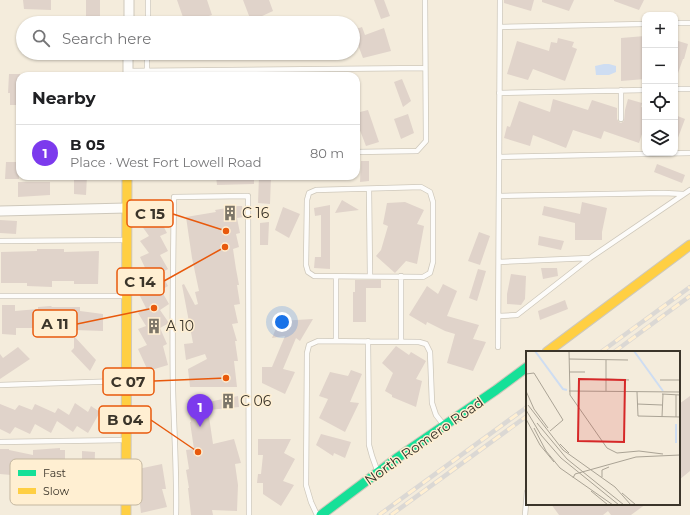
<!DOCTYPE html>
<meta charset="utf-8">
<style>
:root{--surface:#fff;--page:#f6f6f6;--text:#202124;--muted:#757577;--line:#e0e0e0;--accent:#7c3aed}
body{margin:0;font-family:Montserrat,sans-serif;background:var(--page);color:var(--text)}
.controls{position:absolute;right:12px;top:12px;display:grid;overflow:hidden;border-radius:8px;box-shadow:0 1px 3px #0004}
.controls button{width:36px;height:36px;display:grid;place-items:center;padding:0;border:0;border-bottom:1px solid var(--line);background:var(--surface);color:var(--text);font:20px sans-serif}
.you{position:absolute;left:282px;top:322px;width:14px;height:14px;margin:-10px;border:3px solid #fff;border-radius:50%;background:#1a73e8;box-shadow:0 0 0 6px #1a73e833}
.badge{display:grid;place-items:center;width:26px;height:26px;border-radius:50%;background:var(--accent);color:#fff;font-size:13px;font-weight:700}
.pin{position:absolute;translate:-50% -33px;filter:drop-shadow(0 1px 2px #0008)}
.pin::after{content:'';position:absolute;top:21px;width:14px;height:12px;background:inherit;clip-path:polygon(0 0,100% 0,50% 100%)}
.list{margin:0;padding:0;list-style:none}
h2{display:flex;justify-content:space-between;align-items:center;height:52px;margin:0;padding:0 16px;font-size:17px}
h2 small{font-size:13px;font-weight:400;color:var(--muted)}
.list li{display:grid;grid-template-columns:26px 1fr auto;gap:12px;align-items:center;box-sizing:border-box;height:56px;padding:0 16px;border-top:1px solid var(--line)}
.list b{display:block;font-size:15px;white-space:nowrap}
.list p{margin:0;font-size:13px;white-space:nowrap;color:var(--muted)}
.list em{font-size:13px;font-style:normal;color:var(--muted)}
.icon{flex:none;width:22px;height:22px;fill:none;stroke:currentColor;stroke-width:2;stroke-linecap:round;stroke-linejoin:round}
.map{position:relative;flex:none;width:690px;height:515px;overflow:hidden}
.search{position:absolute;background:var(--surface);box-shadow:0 1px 3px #0004;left:16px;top:16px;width:344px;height:44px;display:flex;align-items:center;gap:10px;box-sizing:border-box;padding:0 14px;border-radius:22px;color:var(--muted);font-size:15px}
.panel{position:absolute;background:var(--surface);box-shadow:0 1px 3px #0004;left:16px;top:72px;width:344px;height:108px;border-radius:12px}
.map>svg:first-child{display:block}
</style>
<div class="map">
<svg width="690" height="515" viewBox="0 0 690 515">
<rect width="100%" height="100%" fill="#f4ecdc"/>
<path fill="#ceddf2" d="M604,64H609L616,66V72L609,75H596L595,66Z"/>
<path fill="#e0d3ca" d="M23,0H51V10L24,9Z
M86,0H100V20H86Z
M177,0H207L212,15L185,23Z
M243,0H269L273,11L251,21Z
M374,0H384L390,16L381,19Z
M504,0H534L531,11L504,3Z
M542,0H574L569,11L542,2Z
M614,0H644L639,10L614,1Z
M362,27L365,35L384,28L391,51L363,58L353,32V30Z
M645,36V79L621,81V38Z
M558,38L574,42L572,47L577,49L565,81L533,69L528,80L507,74L517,41L549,51L551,42L557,43Z
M675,40L688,44L684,59H683L677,76H675Z
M9,74H20V105H10V93H8Z
M402,79L411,101L403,107L394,82Z
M553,99L588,110L592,100L617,108V119L619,122L621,123L624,121L625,110L628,99L642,103L641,107L645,108V125L639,143L604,131L601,139L573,130L566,148L533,135L530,146L504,138L507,126L510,127L519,101L550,112Z
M368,110L379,142L366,146L356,120V113Z
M408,114L414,133L401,139L394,119Z
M675,115L685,119L676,143H675Z
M361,161H369V181L360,182Z
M6,162H18L19,179H5Z
M657,164L685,175L682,183L654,172Z
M74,176H87L86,195L74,194Z
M216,176H254V184L217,185Z
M259,176H271L270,204L258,203Z
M18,182H50V195L18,197Z
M342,200L359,210L335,213Z
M405,202L424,210L417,224L424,226L417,264L406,261L395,273L376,256L381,250L388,226L383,224L387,203Z
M582,202L607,208L602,232V240H575V223L542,215L544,206L580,214Z
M170,204V213L160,220L167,233L160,236L168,251L160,255L168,269L161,273L168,286L161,290L169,304L160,310L169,323L160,328L167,344L163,346L168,365L148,371L138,349L147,345L138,329L146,326L138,313L146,308L139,294L150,288L143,274L147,272L140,257L149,253L140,241L149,236L139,222Z
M330,205V269L314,268L315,257H321V215L315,216L314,208Z
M238,206H242L244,217L237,218L240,233L236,234L239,247L233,249L236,269L239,285H237L240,304L234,305L238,323L232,324L237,341H235L238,361H234L237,387H190L188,369L207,359L205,354L186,360L184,344L193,343L182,285L184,284L195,305L198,304L195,292L199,291L192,258L186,217L216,212L215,210Z
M283,207L300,214L289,238L275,230Z
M0,220L17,221L16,234L0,233Z
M269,222L268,245H260V223Z
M479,232L490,236L480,265L468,261Z
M539,236L564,241L561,250L538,245Z
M37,249H64V252L99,251L98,284H74V281H52V287L27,286V283H1V252L37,251Z
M541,268H557L558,276L543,279Z
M478,269L486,271L477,301L469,298Z
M511,274L526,276L525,299L521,305L507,304V294Z
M355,280H381V288H366V322H353V292H355Z
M443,284L457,291L447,316L479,325L473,339L486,342L473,371L447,363L455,334L445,331L427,322L426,325L409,315L427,286L438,294Z
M565,300L568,309L540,320L538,311Z
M2,305H15V311L38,309V307L51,306L52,307H80V311L103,314V331L74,330V324H49V330L38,329V328H16V335L2,334Z
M313,319L300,341L296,338L283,369L295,372L285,394L262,383V367H272L285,336L272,338L279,321Z
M74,336L96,360L90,371L71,351L74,348Z
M396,346L409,355L411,352L426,361L416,379L422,381L416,407L392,397V395L385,391L393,373L382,363Z
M18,347L30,359L0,379V354L3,358Z
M351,370L362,374L350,402L359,403L345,432L319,418L328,399L319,396L330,372L348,376Z
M238,396L239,407L208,410L213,444L234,439L241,463L235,464L238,485L237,511L212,510L213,515H191L188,488H189L186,470L189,469L186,450L194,449L190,422H191L188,406Z
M690,396V471L679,480V404Z
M75,403L88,412L91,406L100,412L88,433L77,426L73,432L57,421L51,433L35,424L30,434L15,427L10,434L0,429V404L15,410L19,405L32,410L35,404L55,413L58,408L69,415Z
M321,434L351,442L345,458L334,453L333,456L316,445Z
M258,439H291L284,453L295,459L283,481L294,485L281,506L263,494V483H257L258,474H261L263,455H258Z
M60,448V450H65V477H48V480L33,483V477L0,474V449H9V450L33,455V450Z
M82,451L95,452L94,483H82Z
M162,464L166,489H162L167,507L141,513L138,488L141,487L138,469Z
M551,504H646L631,515H611L608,511L603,515H559Z"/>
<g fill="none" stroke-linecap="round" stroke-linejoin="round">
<g stroke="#cec8bb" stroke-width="6">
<path id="lane" d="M148,23V0
M675,23H690
M500,27L645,24
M128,71L425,68
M147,76V53
M675,89H690
M621,90V119
M499,93L645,90
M356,152L417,151L426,141L425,0
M499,157L690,153
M421,187L430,192L433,202V262L430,273L423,277L314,276L308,272L306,265L307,200L309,193L316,190Z
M369,189L370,276
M499,196L664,193L683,194
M0,241L125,240
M499,262L590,258
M336,276V340
M0,296H126
M499,316L517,315L590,258L690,190
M368,341L369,445L372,456L377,470
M401,342V276
M498,347L500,0
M0,385L124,381
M0,442L125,440
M176,515C177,473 174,432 173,390C172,326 173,262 174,197L248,196L249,515
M317,515L311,502L306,485L307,353L309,345L318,341L419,342L426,344L430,352L432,403L436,415L443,424
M525,515L527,492"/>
</g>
<g stroke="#cec8bb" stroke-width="11">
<path id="street" d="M129,23V0
M128,76V53
M0,211L127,208"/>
</g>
<g stroke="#cec8bb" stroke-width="11">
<path id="fast" d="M321,515L397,458L496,390L527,367"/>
</g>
<g stroke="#cec8bb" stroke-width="11">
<path id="slow" d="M547,352L690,245
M126,515L127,176"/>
</g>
<use href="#lane" stroke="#fdfcfa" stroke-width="4.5"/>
<use href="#street" stroke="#fdfcfa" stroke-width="9"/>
<use href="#fast" stroke="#16e098" stroke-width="9"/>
<use href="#slow" stroke="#ffcf43" stroke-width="9"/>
<g stroke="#dbd8d4" stroke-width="4.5">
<path id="rail" d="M601,352L690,287
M614,352L690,296
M379,515L527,407
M391,515L527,416"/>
</g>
<use href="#rail" stroke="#ffefd2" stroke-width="3" stroke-dasharray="9" stroke-linecap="butt"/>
</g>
<defs>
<g id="building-bare" transform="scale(1.2)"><path d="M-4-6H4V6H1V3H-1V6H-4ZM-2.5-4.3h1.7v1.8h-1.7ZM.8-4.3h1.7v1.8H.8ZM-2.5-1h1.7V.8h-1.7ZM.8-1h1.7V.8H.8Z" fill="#7c7568" stroke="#ffefd2" stroke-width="2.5" paint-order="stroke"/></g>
</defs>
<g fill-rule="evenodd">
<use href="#building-bare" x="230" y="213"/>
<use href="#building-bare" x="154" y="326"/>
<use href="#building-bare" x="228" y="401"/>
</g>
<g text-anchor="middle" stroke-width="3" stroke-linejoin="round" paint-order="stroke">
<g font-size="14" fill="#3b352a" stroke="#ffefd2" text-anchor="start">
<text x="242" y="218">C 16</text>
<text x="166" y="331">A 10</text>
<text x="240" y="406">C 06</text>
</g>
<g font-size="14" fill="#3b352a" stroke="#ffefd2">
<text transform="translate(424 441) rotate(-35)" y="5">North Romero Road</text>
</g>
</g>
<g transform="translate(526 351)">
<rect width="154" height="154" fill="#f4ecdc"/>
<path fill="none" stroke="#ceddf2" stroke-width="2" d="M9,0L37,38L41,39M108,0L137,40M150,73V92"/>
<path fill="none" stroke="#aaa395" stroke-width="1" d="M43,0L44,44L81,97L91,102L113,100L137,103M43,8L102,9M43,21H59M0,23L8,22L37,69L24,80M80,28L103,29M134,29H154M0,40L8,58L22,77M43,40L154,41M80,40V9M111,41L112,65M136,43L154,44M111,53L136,54M2,54L37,99L89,136L105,154M0,59L15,84L35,107L93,154M112,65L154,66M136,66L137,43M150,66V44M0,68L14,94L28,111M11,72L41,108L98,154M8,77L20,100L34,117L87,154M34,93L43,102M76,126V119L83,116M47,127L49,123L110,106L154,104M65,140L82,154M96,142L110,154"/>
<path fill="#d62828" fill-opacity="0.15" stroke="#d62828" stroke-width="2" d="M53,28L99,29L98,91L52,90Z"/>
<rect width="154" height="154" fill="none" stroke="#3b352a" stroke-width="2"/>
</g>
<rect x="10" y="459" width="132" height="46" rx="6" fill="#ffefd2" stroke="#c4b7a0" stroke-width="1"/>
<rect x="18" y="470" width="18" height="6" fill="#16e098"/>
<rect x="18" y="488" width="18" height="6" fill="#ffcf43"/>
<g font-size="11" fill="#3b352a">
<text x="43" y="477">Fast</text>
<text x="43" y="495">Slow</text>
</g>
<path fill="none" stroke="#e8590c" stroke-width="1.5" d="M226 231L173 214M225 247L164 281M154 308L77 324M226 378L154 381M198 452L151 420"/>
<g fill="#e8590c" stroke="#ffefd2" stroke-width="1.5">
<circle cx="226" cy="231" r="4"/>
<circle cx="225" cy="247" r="4"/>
<circle cx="154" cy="308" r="4"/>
<circle cx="226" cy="378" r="4"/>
<circle cx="198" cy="452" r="4"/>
</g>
<g fill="#ffefd2" stroke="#e8590c" stroke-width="1.5">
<rect x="127" y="200" width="46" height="27" rx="4"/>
<rect x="117" y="268" width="47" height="27" rx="4"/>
<rect x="33" y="310" width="44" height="27" rx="4"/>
<rect x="103" y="368" width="51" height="27" rx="4"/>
<rect x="99" y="406" width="52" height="27" rx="4"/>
</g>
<g font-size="15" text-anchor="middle" font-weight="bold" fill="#3b352a">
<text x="150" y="219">C 15</text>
<text x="140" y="287">C 14</text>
<text x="55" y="329">A 11</text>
<text x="128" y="387">C 07</text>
<text x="125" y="425">B 04</text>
</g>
</svg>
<div class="controls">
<button>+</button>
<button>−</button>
<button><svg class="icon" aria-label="locate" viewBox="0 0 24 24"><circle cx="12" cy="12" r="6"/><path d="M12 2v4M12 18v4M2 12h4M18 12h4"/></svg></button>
<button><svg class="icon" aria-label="layers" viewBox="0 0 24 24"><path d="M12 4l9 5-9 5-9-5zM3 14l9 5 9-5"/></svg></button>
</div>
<div class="you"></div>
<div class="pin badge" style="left:200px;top:427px">1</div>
<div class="search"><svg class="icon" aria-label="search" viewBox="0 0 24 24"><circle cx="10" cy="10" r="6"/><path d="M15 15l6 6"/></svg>Search here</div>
<section class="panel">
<h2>Nearby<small></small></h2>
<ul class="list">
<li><span class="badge">1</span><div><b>B 05</b><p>Place · West Fort Lowell Road</p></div><em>80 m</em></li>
</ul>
</section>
</div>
